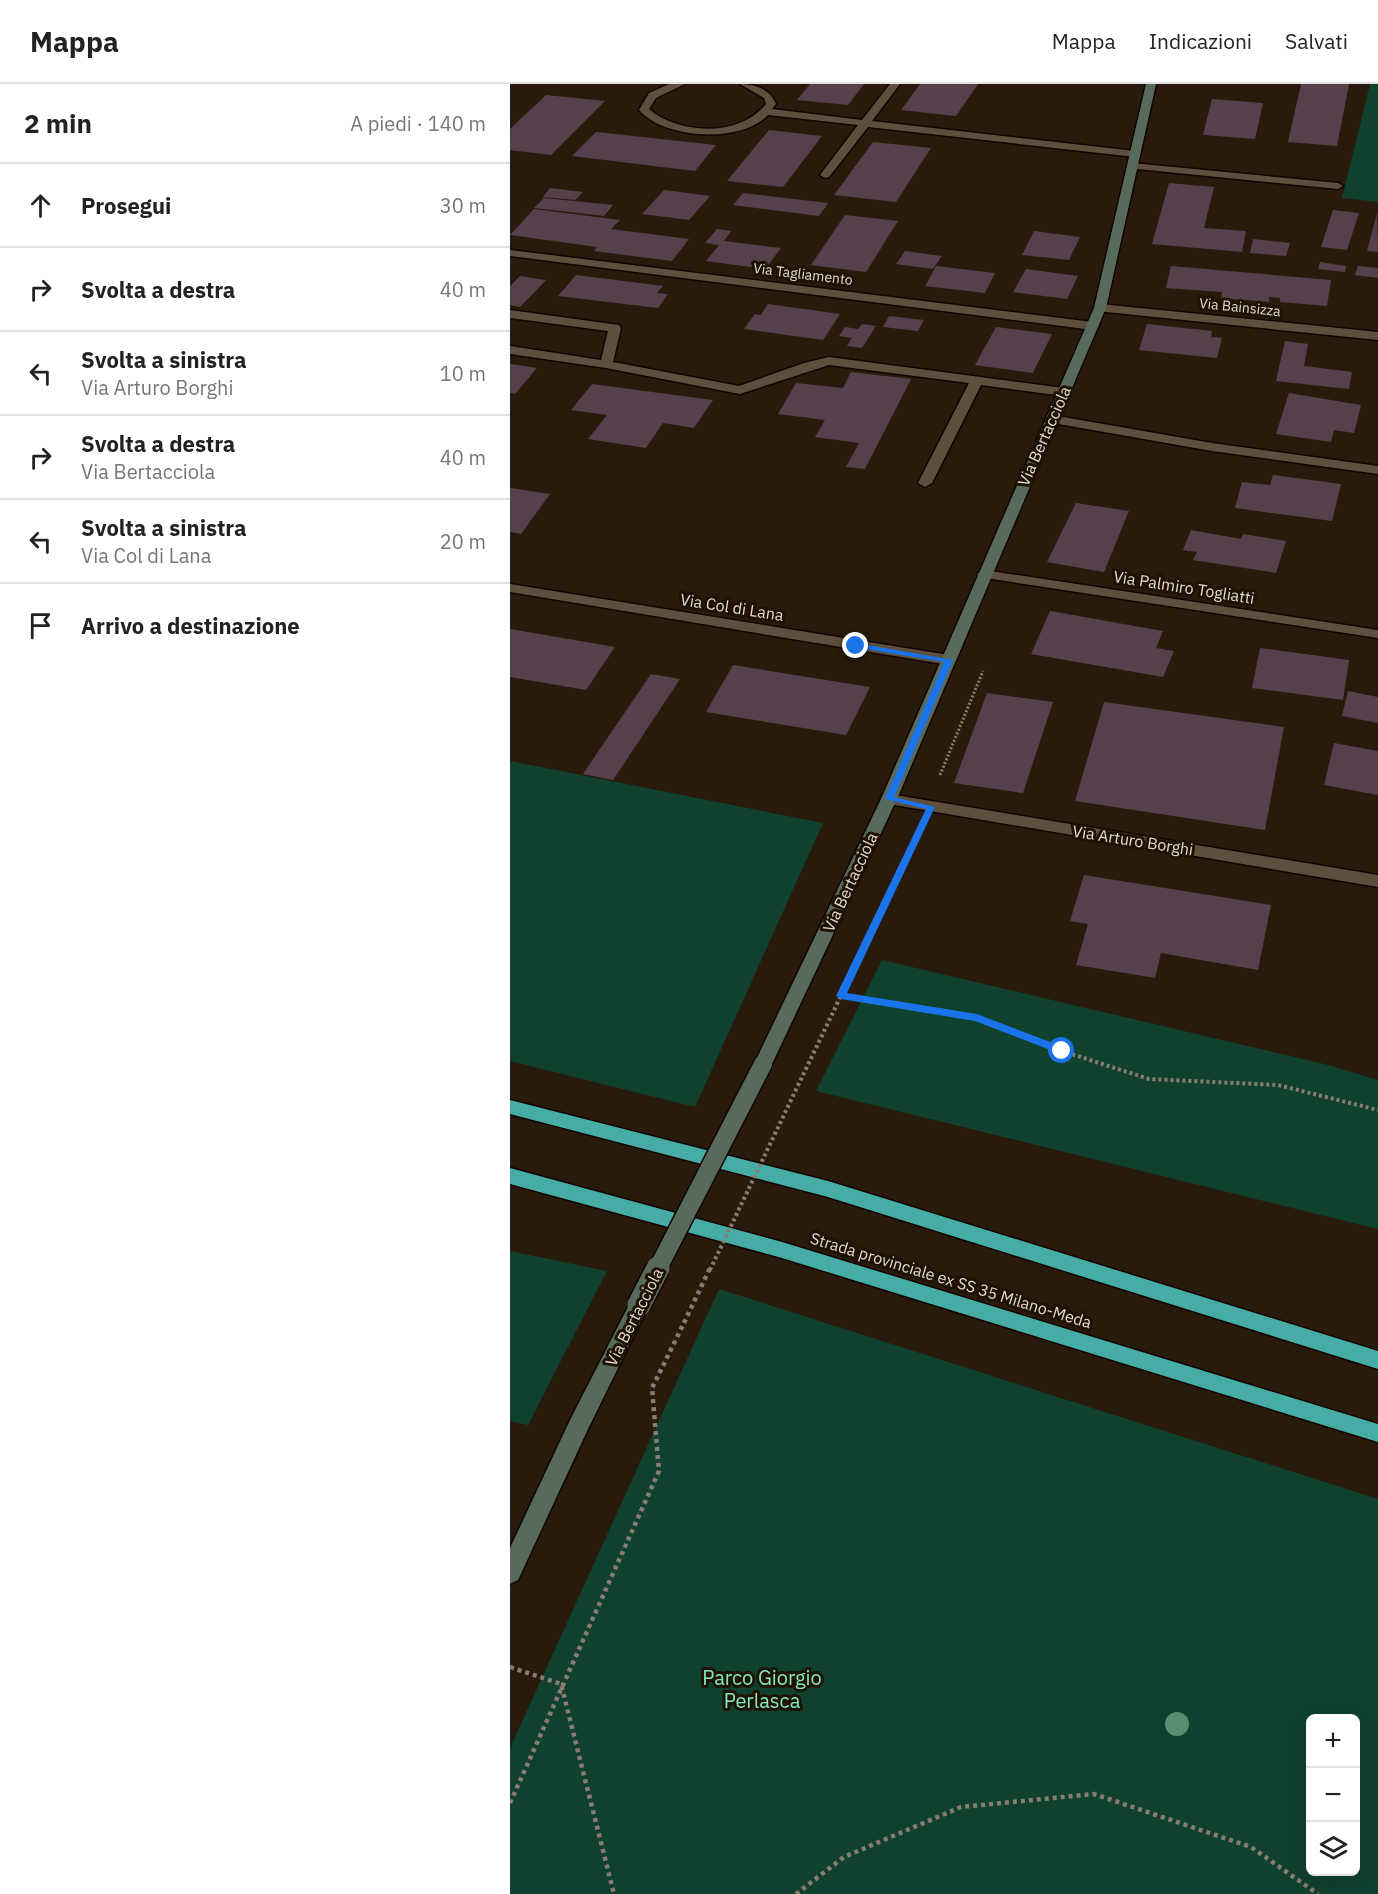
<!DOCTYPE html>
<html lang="it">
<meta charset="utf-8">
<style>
:root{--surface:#fff;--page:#f2f2f2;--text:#222;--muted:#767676;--line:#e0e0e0}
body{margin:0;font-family:"IBM Plex Sans",sans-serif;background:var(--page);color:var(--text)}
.controls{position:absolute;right:18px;bottom:18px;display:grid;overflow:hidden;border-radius:9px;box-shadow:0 6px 24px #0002}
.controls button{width:54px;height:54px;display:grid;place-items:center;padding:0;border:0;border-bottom:2px solid var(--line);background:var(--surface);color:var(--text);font:30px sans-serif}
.stop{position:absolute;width:18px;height:18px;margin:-14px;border:4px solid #1a73e8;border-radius:50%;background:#fff}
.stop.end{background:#1a73e8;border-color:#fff;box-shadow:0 2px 6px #0008}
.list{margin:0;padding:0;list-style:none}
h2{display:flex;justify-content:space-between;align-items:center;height:78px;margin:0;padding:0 24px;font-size:26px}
h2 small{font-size:20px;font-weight:400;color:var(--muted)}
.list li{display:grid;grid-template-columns:39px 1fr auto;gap:18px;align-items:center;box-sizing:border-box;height:84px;padding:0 24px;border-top:2px solid var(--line)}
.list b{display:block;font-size:22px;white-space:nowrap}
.list p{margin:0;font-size:20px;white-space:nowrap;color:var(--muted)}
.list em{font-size:20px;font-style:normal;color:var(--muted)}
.icon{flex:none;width:33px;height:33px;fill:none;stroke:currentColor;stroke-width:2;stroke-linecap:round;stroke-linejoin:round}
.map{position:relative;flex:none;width:868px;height:1810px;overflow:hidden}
header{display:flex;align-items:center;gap:36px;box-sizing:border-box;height:84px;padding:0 30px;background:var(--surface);border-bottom:2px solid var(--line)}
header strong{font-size:28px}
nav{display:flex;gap:33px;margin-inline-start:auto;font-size:21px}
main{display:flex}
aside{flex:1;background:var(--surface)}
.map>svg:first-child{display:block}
</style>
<header>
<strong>Mappa</strong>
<nav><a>Mappa</a><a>Indicazioni</a><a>Salvati</a></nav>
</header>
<main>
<aside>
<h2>2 min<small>A piedi · 140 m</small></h2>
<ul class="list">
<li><svg class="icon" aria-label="ahead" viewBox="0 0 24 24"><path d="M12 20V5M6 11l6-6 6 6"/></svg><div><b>Prosegui</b></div><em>30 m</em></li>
<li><svg class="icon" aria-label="right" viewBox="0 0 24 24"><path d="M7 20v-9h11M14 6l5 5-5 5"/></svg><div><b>Svolta a destra</b></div><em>40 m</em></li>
<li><svg class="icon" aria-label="left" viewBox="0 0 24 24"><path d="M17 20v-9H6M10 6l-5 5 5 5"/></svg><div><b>Svolta a sinistra</b><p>Via Arturo Borghi</p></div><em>10 m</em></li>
<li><svg class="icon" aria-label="right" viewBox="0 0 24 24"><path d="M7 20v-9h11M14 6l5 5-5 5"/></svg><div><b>Svolta a destra</b><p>Via Bertacciola</p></div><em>40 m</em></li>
<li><svg class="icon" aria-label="left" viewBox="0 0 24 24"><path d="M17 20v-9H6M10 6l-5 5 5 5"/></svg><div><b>Svolta a sinistra</b><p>Via Col di Lana</p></div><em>20 m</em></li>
<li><svg class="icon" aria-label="arrive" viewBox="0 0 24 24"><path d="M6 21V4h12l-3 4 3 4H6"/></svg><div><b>Arrivo a destinazione</b></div></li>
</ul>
</aside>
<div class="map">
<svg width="868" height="1810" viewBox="0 0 868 1810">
<rect width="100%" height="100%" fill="#291b0c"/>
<path fill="#10412e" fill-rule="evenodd" d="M860,0H868V118L832,114Z
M0,677L313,739L185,1023L0,977Z
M372,876L818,981L868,996V1145L306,1007Z
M0,1167L97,1187L18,1341L0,1337Z
M209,1205L868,1415V1810H0V1664ZM800,1634H846V1788H800Z"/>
<path fill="#55404c" d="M300,0H354L338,21L287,16Z
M410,0H468L446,32L391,26Z
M791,0H839L827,62L778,58Z
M36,11L95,17L41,71L0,66V45Z
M702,15L753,19L745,55L693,51Z
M259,46L312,52L273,103L217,97Z
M86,48L206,61L185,87L62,72Z
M363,58L421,64L386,118L324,111Z
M659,99L704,103L694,144L736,147L732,168L642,160Z
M40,104L73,108L65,116L33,113Z
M154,106L200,112L179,136L132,130Z
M233,109L318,119L309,132L223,121Z
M34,114L103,121L94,132L24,124Z
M24,125L110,136L101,145L179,155L162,177L84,167L87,163L0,151Z
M823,126L849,129L837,166L811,163Z
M867,129L868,168L857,167Z
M335,131L388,137L356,188L301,181Z
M207,145L221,147L214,157L271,164L255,185L196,177L209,161L195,159Z
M524,147L570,153L559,176L512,171Z
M743,155L780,159L776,172L740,169Z
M395,167L432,172L423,185L386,180Z
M810,178L836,182L835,188L808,185Z
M426,182L485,189L475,209L415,202Z
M661,182L821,196L817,222L770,218V214L759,213V218L711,214L712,208L656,204Z
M848,182L868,184V194L845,191Z
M516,185L568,192L557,215L503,208Z
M66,191L153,202L147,209L158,210L148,224L48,212Z
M10,192L36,196L10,223L0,221V202Z
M258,220L330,230L313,256L234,245L245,230L251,231Z
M379,232L414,236L408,247L373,243Z
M352,240L366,242L352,264L337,262L342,254L329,252L335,243L348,245Z
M637,240L702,247L701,253L712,254L707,274L629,266Z
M486,243L542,250L523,289L465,281Z
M775,257L798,260L794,282L842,288L839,305L766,297Z
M0,280L27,284L5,310L0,309Z
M341,288L401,295L355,385L336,383L349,359L305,353L315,336L268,330L286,299L333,304Z
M82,300L203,316L184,344L153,339L136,364L78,355L97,331L61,326Z
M779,309L851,321L844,349L824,346L821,358L766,350Z
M763,391L831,400L822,437L725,424L732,398L760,401Z
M0,404L40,410L11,450L0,448Z
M566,419L619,427L594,488L537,478Z
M681,446L731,455L733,450L776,457L766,489L683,476L687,468L673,466Z
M540,527L653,547L646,564L664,567L653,593L521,570Z
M0,545L105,563L76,606L0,593Z
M750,564L839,576L833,616L742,604Z
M223,581L360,603L336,651L196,628Z
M141,590L170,595L103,696L73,690Z
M838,607L868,613V639L832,632Z
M477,609L543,618L513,709L444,699Z
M594,618L774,643L755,746L565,717Z
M824,659L868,667V711L814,701Z
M574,791L761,821L748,886L651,869L645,894L566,881L578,840L560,837Z"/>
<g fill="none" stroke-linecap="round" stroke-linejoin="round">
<g stroke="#110500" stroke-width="3">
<path id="lane" d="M159,0H175L146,14L139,25C169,51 230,53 256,20L254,14L230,0C245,0 260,5 266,20L262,25L352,36L380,0H390L362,37L625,67L630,70L625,73L358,43L319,93L315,94L310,91L348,41L258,31C230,60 154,55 129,26L139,9Z
M622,79L828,99L833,102L828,105L618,84L617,82Z
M0,226L109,241L111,244L103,278L229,302L294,279L319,273L554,304L560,308L554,312L471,301L422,399L415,403L408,399L459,299L319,281L230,310L96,284L0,270V262L91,276L98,247L0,234Z
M542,331L702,359L868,382V390L702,367L537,338L536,335L537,332Z"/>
</g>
<g stroke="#110500" stroke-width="3">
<path id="street" d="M0,166L583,238L589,242L583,246L0,172Z
M590,220L868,248V256L586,227V221Z
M474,486L868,546V554L469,493L467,490Z
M0,500L439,571L447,576L439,581L0,508Z
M379,710L868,791V803L373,719L371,715L373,711Z"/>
</g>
<g stroke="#110500" stroke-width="3">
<path id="secondary" d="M636,0H646L596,224L387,715L262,980L260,985L253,987L246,985L244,980L371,715L584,224Z
M129,1213L136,1215L139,1221L79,1343L8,1496L0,1500V1464L61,1334L122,1215Z"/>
</g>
<g stroke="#110500" stroke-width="3">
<path id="highway" d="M0,1016L318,1097L868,1267V1285L318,1113L0,1030Z
M0,1084L272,1158L868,1340V1358L272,1174L0,1100Z"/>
</g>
<path stroke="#897d71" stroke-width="3" stroke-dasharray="2 2" stroke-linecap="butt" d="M430,691L473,587"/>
<path stroke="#897d71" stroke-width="4" stroke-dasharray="3 3" stroke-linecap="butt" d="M331,912L467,933L552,967L639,995L768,1001L868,1026
M293,991L408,751"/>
<path stroke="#897d71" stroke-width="4.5" stroke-dasharray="4 4" stroke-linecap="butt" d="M0,1583L51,1600L104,1810
M0,1719L149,1387L142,1304L174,1239
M286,1810L334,1773L451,1723L584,1710L741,1763L808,1810"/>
<use href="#lane" fill="#5e4e3d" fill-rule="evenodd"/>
<use href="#street" fill="#5e4e3d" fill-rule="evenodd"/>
<use href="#secondary" fill="#576a5c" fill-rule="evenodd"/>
<use href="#highway" fill="#47aca5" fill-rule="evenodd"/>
<g stroke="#110500" stroke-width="21" stroke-linecap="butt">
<path id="secondary-bridge-far1" d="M147,1186L253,980"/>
</g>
<g stroke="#110500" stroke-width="26" stroke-linecap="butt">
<path id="secondary-bridge" d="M129,1221L148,1184"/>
</g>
<path stroke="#897d71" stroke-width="4" stroke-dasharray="3 3" stroke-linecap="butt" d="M200,1186L293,991"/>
<path stroke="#897d71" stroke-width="4.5" stroke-dasharray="4 4" stroke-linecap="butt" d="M174,1239L200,1184"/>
<use href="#secondary-bridge-far1" stroke="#576a5c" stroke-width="18"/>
<use href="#secondary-bridge" stroke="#576a5c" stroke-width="23"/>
</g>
<circle fill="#598d6e" cx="667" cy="1640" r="12"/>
<path fill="#1a73e8" d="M346,559L443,576L384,713L425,723L337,909L467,930L556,964V969H548L465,937L331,915L326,912L416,725L375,715L434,578L343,563V560Z"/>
<g text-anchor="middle" stroke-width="6" stroke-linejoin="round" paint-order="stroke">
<g font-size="14" fill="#e3d9cf" stroke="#1f1204">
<text transform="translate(293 190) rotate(7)" y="5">Via Tagliamento</text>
<text transform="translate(730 223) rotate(6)" y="5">Via Bainsizza</text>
</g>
<g font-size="16" fill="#e3d9cf" stroke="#1f1204">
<text transform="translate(534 352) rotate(-66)" y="6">Via Bertacciola</text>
<text transform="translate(674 503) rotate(9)" y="6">Via Palmiro Togliatti</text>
<text transform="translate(222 523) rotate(9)" y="6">Via Col di Lana</text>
<text transform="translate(623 756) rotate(9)" y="6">Via Arturo Borghi</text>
<text transform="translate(340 798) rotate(-65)" y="6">Via Bertacciola</text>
<text transform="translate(441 1196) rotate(17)" y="6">Strada provinciale ex SS 35 Milano-Meda</text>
<text transform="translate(124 1233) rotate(-63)" y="6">Via Bertacciola</text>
</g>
<g font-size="20" fill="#80ebbe" stroke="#1f1204">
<text x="252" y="1601">Parco Giorgio<tspan x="252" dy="23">Perlasca</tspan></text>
</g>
</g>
</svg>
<div class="controls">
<button>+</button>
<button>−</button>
<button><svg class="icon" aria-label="layers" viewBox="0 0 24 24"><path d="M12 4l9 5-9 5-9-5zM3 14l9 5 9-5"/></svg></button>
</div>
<div class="stop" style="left:552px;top:967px"></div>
<div class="stop end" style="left:346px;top:562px"></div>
</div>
</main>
